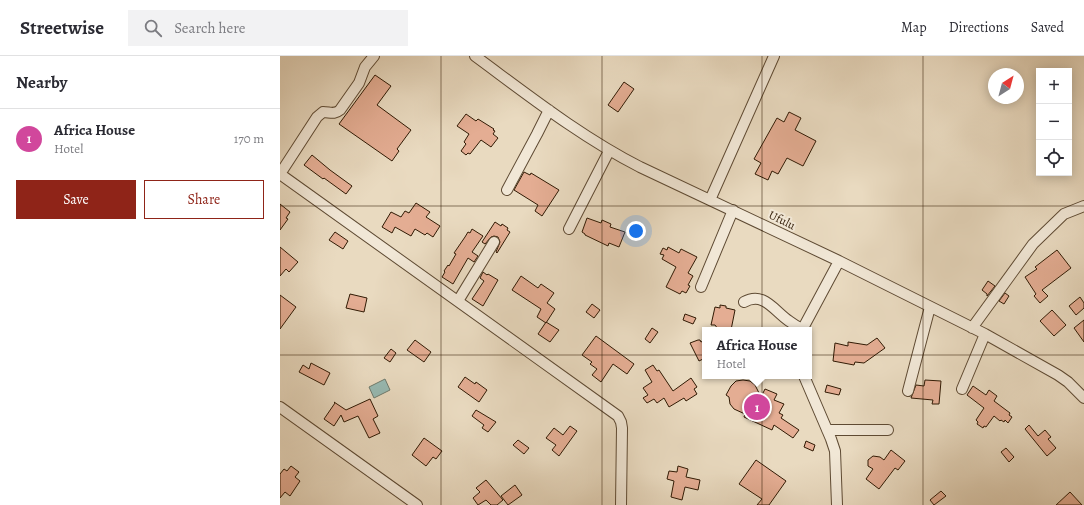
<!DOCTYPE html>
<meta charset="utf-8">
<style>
:root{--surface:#fff;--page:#f2f2f3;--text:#2b2b33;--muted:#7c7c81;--line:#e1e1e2;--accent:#8f2418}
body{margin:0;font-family:Alegreya,serif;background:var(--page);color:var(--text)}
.controls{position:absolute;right:12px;top:12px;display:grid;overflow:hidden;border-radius:0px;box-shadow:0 2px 10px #0003}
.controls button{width:36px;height:36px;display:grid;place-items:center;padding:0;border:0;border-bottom:1px solid var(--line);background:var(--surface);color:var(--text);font:20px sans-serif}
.compass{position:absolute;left:708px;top:12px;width:36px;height:36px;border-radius:50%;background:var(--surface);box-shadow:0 2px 10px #0003;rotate:36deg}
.you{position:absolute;left:356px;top:175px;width:14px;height:14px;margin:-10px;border:3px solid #fff;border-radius:50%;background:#1a73e8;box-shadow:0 0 0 6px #1a73e833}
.badge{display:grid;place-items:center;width:26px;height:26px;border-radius:50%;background:var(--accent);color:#fff;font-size:13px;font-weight:700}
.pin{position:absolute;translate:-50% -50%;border:2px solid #fff;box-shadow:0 1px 4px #0006}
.popup{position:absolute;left:422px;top:271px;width:110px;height:52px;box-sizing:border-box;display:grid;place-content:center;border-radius:0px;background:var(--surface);filter:drop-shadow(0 1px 3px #0005);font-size:13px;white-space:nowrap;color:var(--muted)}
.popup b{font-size:15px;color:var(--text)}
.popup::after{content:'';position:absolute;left:50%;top:100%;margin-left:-8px;border:8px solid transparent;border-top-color:var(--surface)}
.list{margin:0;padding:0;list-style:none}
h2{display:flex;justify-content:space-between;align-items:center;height:52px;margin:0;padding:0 16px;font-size:17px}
h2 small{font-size:13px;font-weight:400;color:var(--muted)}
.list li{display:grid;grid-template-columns:26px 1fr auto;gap:12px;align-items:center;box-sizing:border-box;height:60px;padding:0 16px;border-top:1px solid var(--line)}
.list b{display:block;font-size:15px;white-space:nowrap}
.list p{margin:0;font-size:13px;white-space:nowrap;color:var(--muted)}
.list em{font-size:13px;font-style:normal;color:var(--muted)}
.actions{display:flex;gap:8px;padding:12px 16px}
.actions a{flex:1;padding:9px 0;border:1px solid var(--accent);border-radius:0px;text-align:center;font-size:14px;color:var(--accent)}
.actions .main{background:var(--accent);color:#fff}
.icon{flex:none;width:22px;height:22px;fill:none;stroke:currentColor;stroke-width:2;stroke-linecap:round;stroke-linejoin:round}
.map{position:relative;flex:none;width:804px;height:449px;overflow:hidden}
header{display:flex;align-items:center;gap:24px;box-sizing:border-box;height:56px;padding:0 20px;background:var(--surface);border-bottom:1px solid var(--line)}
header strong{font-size:19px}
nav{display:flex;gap:22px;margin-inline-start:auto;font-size:14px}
.search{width:280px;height:36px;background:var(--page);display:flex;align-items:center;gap:10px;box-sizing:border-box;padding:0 14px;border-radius:0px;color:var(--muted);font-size:15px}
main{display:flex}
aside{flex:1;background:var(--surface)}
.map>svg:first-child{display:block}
</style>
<header>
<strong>Streetwise</strong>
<div class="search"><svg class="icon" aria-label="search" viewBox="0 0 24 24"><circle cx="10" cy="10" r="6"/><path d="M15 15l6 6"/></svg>Search here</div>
<nav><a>Map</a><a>Directions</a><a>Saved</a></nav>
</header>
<main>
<aside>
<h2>Nearby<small></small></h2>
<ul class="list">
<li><span class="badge" style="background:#d1479c">1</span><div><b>Africa House</b><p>Hotel</p></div><em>170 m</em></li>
</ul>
<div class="actions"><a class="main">Save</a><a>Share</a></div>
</aside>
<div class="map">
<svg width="804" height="449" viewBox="0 0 804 449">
<rect width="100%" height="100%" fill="#e9dac0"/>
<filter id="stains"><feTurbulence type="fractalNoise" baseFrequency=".005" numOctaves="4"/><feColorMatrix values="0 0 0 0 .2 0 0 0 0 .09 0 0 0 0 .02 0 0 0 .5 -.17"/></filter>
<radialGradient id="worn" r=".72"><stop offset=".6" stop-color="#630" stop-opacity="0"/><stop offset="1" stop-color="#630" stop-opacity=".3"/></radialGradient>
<path fill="#97bab3" stroke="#6e7a6d" d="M105,323L110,334L94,342L89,331Z"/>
<path fill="#e4ad93" stroke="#301a04" d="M95,19L111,30L97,49L131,74L117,93L119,95L112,105L59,68Z
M344,26L354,33L338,56L328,49Z
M509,56L521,62L515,74L536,85L523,110L507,102L498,118L492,115L488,124L475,118L481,107L474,103L497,62L504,66Z
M186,58L196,65L198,63L214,73L213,74L215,75L213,78L218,82L211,91L201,84L190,98L188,97L186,99L181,95L186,88L184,86L189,78L177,70Z
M32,99L50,114L72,130L66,138L44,122L43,123L24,109Z
M244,116L250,119L251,117L279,134L262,160L255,155L258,149L234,134Z
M136,147L150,156L146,161L160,170L153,181L147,177L145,179L135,173L131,180L115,171L112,177L102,171L111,156L121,161L125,155L129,157Z
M0,148L10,156L6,162L8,163L0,174Z
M307,162L321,167L322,164L331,168L330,171L345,176L339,191L329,187L328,190L305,179V178L302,176Z
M215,166L221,170L222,168L228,172L227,174L230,176L217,197L216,196L220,186L218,181L214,180L211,181L205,188L202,186Z
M192,173L203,180L192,196L198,200L194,206L188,202L173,228L162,221L165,216L164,215L168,209L169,210L176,198L174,197L185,181L188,176L190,177Z
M55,176L68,185L63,193L49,184Z
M0,191L18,206L9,216L6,213L0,220Z
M388,191L399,197L401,193L417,201L408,217L413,220L408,229L410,230L406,237L402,235L400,238L386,231L396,211L382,203L384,199L380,198L383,192L387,194Z
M777,194L791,212L762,234L768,240L760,247L754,240L756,238L745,221L757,213L755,211Z
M203,216L207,219L208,218L218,224L203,250L192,243L204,225L200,222Z
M241,220L258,232L261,228L274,237L267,247L275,253L266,267L257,261L261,253L232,234Z
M708,225L715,230L707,240V238L702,234Z
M725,237L729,240L724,248L719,245Z
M70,238L87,242L84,256L66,252Z
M0,239L16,251L0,273Z
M800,241L804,247V252L796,259L789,250Z
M312,248L320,254L314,262L306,256Z
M440,249L446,250V252L455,254L451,274L438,273L435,269H431L435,251L440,252Z
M772,254L786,269L774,280L760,265Z
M405,258L416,262L413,268L403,264Z
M804,264V286L794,272Z
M266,266L279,274L270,286L258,278Z
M372,272L378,276L370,287L365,283Z
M316,280L354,308L347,318L333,308L321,326L312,319L317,313L310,308L312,306L302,299Z
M597,282L605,292L584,307L575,306L574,309L553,305L555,287L568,290V286L587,289Z
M135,284L151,296L144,306L127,294Z
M418,284H420L421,286L423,285L425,290V302L419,305L410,287Z
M111,293L116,297L110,306L104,302Z
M31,307L50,317L44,329L19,316L23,309L29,313Z
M373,309L377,315L379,314L393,335L411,322L417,331L414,333L417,338L406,345L404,342L389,351L384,342L377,347L374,343L367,347L363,342L368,339L363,332L372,326L365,314Z
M185,321L195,328L196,326L207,334L199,346L178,331Z
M463,324L470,325L475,329L481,341L485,333L497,338L494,344L504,348L499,357L503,359L501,362L519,374L513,382L494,369L492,374L464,361L465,358L454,353L450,348L449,341L446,339L451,330L456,325Z
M645,324L661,325L659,348H652L653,344L631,342L636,329L644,330Z
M547,329L561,333L559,339L545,336Z
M693,330L706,339L709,334L717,340L714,345L730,357L729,359L732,361L728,367L725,364L724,366L721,364L720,365L714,360L706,371L704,370L703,372L697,368L698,366L696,364L704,352L687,339Z
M90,343L98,360L93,363L100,377L89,382L78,360L64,366L61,359L54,370L44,363L55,347L54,346L66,354Z
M196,354L216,366L208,376L202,372L204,369L192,360Z
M749,369L758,380L765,374L771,381L768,383L776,392L767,400L745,373Z
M290,370L297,375L279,400L272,394L276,389L266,382L274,372L283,379Z
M144,382L162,395L156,403L153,401L146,410L132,399Z
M238,384L249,392L244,398L233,389Z
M526,385L535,389L533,395L524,391Z
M726,392L734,401L729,406L721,396Z
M611,394L625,405L618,414L615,412L599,433L586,423L593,413L588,410V404L593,400L600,401L604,404Z
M476,404L506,425L489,449H477L482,443L459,428Z
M11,410L19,416L15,421L20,425L10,440L5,436L0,442V418L4,413L7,415Z
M398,410L408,413L406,421L420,424L418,434L405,431L402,444L391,441L394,425L387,423L389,415L397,416Z
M206,424L223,444L217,449H211L206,444L198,449L193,442L200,436L196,432Z
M235,429L242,439L228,449L221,440Z
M661,435L666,440L654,449L650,444Z
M790,436L802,449H776Z"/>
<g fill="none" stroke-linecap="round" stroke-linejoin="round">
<g stroke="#5e4a33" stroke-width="12">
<path id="minor" d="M195,0C248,39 301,81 360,111L559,205L705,278L778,319L788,326L804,342
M0,118L338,360L341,366L342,372L341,449
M0,118L37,61L43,56C50,56 54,59 60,54L79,27L85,11L94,0
M227,134L257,78L269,54
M430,144L494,0
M289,173L329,95
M421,231L453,154
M178,245L214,186
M464,246C484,235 494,255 509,265C513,268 518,271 522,273
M692,272L753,188L784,158L804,150
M522,274L559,205
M524,320L551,383L555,395L557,449
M682,333L705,278
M628,335L650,251
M0,351L137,449
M547,374H608"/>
</g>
<use href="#minor" stroke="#f1e7d6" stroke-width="10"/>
</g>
<path fill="none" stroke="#301a04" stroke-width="1" stroke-opacity="0.55" d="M161,0V449M322,0V449M482,0V449M643,0V449M0,150H804M0,299H804"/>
<g text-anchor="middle" stroke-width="4" stroke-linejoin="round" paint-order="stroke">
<g font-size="12" fill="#301a04" stroke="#f1e7d6">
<text transform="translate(502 164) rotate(26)" y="4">Ufulu</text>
</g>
</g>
<rect width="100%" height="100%" filter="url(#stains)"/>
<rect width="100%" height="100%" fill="url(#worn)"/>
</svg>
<div class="controls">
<button>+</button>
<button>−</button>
<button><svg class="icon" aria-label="locate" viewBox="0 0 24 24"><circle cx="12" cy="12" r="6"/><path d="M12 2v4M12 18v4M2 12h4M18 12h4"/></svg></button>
</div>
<svg class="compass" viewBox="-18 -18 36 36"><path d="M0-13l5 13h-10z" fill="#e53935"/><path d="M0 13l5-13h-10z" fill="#7c7c81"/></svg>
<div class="you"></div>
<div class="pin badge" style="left:477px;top:351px;background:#d1479c">1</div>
<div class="popup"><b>Africa House</b>Hotel</div>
</div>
</main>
